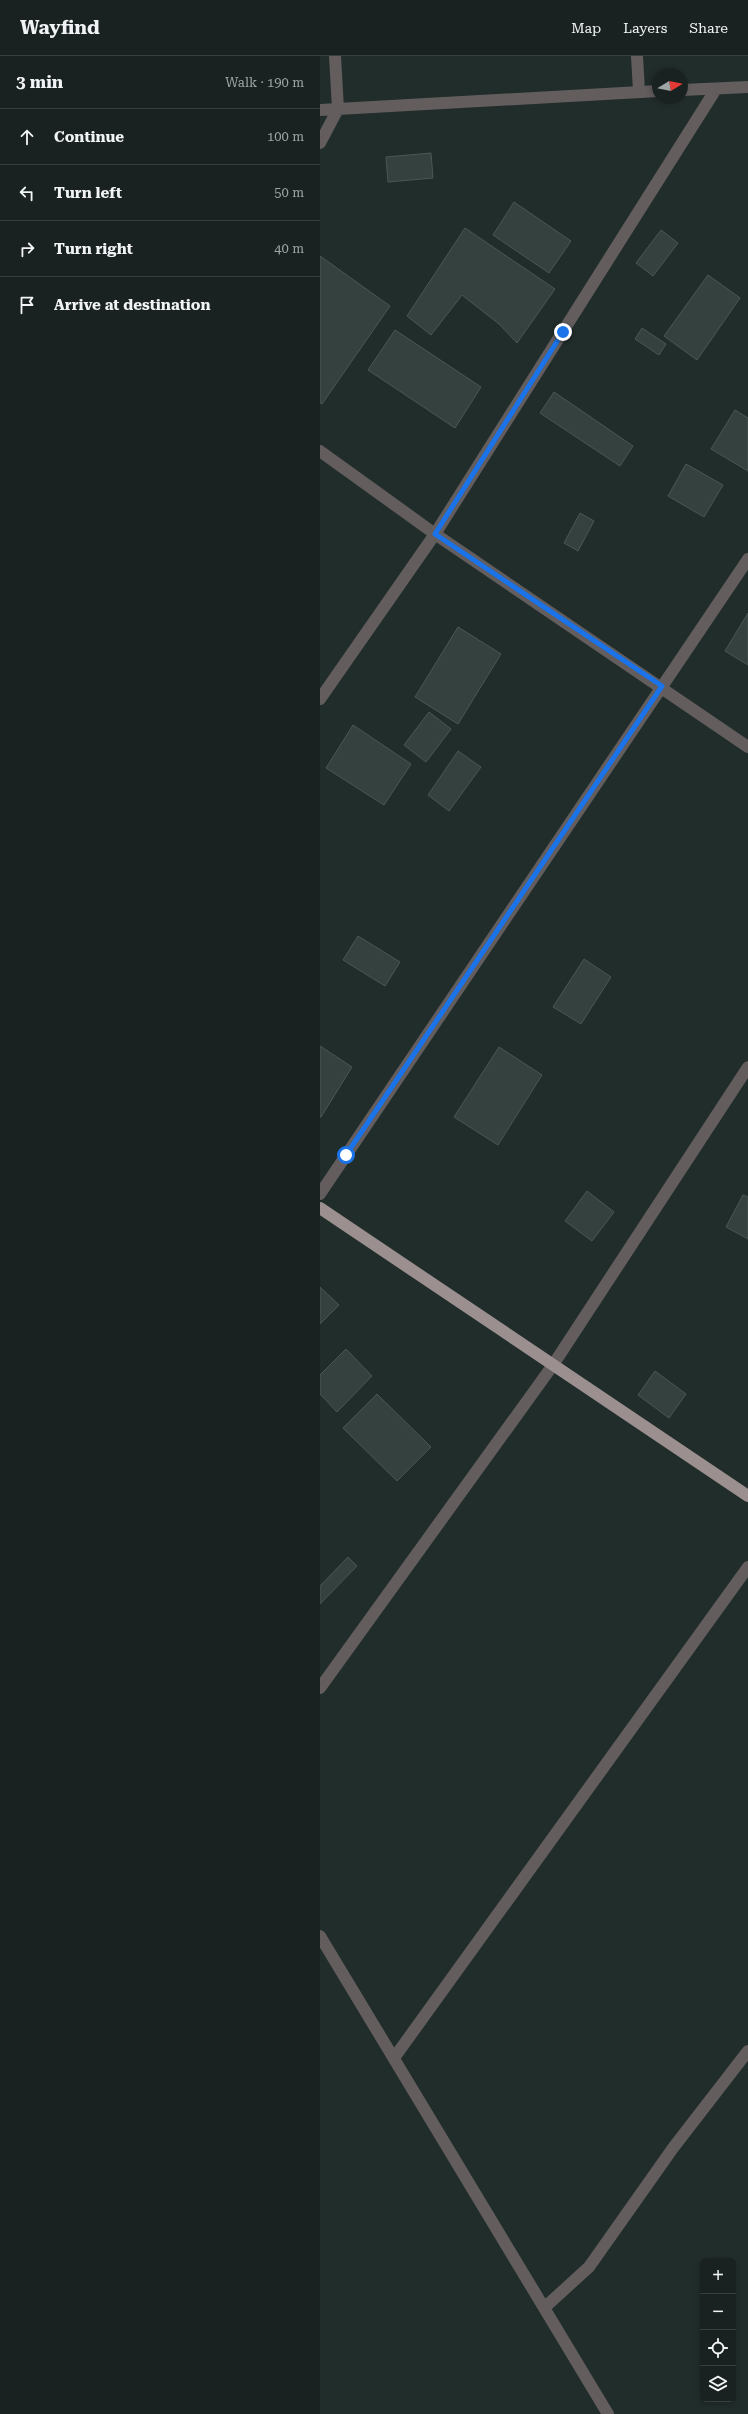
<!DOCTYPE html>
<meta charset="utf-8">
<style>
:root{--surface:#192220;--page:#222a29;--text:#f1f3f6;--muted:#9fa4a5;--line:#373f3e}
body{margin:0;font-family:"Roboto Serif",serif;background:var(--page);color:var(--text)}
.controls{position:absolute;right:12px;bottom:12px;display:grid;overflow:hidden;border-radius:6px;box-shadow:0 2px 6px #0003}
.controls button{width:36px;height:36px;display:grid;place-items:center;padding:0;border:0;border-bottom:1px solid var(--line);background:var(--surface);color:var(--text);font:20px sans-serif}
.compass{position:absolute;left:332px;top:12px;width:36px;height:36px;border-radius:50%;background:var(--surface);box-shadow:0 2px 6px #0003;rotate:80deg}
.stop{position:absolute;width:12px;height:12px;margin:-9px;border:3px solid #1a73e8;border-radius:50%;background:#fff}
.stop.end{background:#1a73e8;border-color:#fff;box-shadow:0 1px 4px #0008}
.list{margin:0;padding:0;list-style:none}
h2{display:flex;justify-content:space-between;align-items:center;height:52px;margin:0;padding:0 16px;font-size:17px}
h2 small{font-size:13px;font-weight:400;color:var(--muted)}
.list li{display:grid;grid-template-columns:26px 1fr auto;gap:12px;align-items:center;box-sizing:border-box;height:56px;padding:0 16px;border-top:1px solid var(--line)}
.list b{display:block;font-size:15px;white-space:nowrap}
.list em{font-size:13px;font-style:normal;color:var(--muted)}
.icon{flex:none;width:22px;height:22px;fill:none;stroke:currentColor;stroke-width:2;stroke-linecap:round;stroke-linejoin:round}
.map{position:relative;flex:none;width:428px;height:2358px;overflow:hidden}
header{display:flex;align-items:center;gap:24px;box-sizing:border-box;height:56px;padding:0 20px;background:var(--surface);border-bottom:1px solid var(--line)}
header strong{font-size:19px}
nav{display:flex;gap:22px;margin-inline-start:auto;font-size:14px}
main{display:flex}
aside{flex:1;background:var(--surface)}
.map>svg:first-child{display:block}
</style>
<header>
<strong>Wayfind</strong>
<nav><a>Map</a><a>Layers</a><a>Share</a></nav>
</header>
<main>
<aside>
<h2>3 min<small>Walk · 190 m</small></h2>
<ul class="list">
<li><svg class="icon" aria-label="ahead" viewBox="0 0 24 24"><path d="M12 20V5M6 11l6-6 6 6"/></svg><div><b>Continue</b></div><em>100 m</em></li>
<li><svg class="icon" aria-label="left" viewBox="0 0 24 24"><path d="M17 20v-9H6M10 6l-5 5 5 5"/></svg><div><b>Turn left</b></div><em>50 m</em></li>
<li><svg class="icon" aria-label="right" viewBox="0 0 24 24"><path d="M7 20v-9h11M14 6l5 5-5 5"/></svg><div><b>Turn right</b></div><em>40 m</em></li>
<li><svg class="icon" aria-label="arrive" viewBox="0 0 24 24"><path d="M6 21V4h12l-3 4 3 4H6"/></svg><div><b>Arrive at destination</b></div></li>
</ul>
</aside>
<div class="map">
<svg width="428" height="2358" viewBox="0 0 428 2358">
<rect width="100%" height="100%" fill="#212d2a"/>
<path fill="#34413e" stroke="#4a5754" d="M111,97L113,122L68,126L66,101Z
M194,146L251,185L229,217L173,179Z
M145,172L235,233L197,287L179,268L142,239L111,279L87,260Z
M341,174L358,187L333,220L316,207Z
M0,200L70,250L2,348L0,347Z
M388,219L420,242L377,304L344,280Z
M322,272L346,288L339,299L315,283Z
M75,274L161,331L135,372L48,314Z
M234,336L313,390L300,410L220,357Z
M415,354L428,362V415L391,393Z
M366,408L403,429L384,461L348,440Z
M260,457L274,465L258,495L244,487Z
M428,557V609L405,595Z
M138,571L181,598L138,668L95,641Z
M109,656L131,673L106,706L84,689Z
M33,669L91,708L64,749L6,712Z
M138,695L161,711L129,755L108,739Z
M38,880L80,906L65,930L23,904Z
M264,903L291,921L261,968L233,951Z
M0,990L32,1011L1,1061H0Z
M179,991L222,1019L178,1089L134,1061Z
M267,1135L294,1156L272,1185L245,1165Z
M423,1139L428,1141V1183L406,1171Z
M0,1231L19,1249L0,1268Z
M26,1293L52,1320L17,1356L0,1338V1319Z
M335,1315L366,1338L349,1362L318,1339Z
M57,1338L111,1391L77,1425L23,1372Z
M28,1501L37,1510L0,1548V1530Z"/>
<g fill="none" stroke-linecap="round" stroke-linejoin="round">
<path stroke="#635d5e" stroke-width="12" d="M317,0L319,35
M362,34L428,31
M0,54L338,35
M0,87L18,53L15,0
M0,395L115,478L428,691
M0,643L115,478L396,33
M0,1138L428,503
M0,1632L233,1309L428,1011
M0,1880L288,2358
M74,2002L428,1511
M224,2252L269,2211L353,2092L428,1995"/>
<path stroke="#9b8f90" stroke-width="12" d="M0,1152L428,1440"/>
</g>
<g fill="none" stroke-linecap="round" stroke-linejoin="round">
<path stroke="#1a73e8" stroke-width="5" d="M26,1099L342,630L115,478L243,276"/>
</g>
</svg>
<div class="controls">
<button>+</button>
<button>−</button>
<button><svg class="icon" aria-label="locate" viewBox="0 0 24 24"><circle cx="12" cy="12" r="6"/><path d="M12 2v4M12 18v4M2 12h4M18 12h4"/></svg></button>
<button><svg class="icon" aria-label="layers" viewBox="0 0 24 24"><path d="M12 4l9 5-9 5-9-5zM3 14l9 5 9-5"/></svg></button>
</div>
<svg class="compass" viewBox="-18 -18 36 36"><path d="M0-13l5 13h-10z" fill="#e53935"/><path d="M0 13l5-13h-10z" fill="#9fa4a5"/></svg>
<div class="stop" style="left:26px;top:1099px"></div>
<div class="stop end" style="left:243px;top:276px"></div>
</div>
</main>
